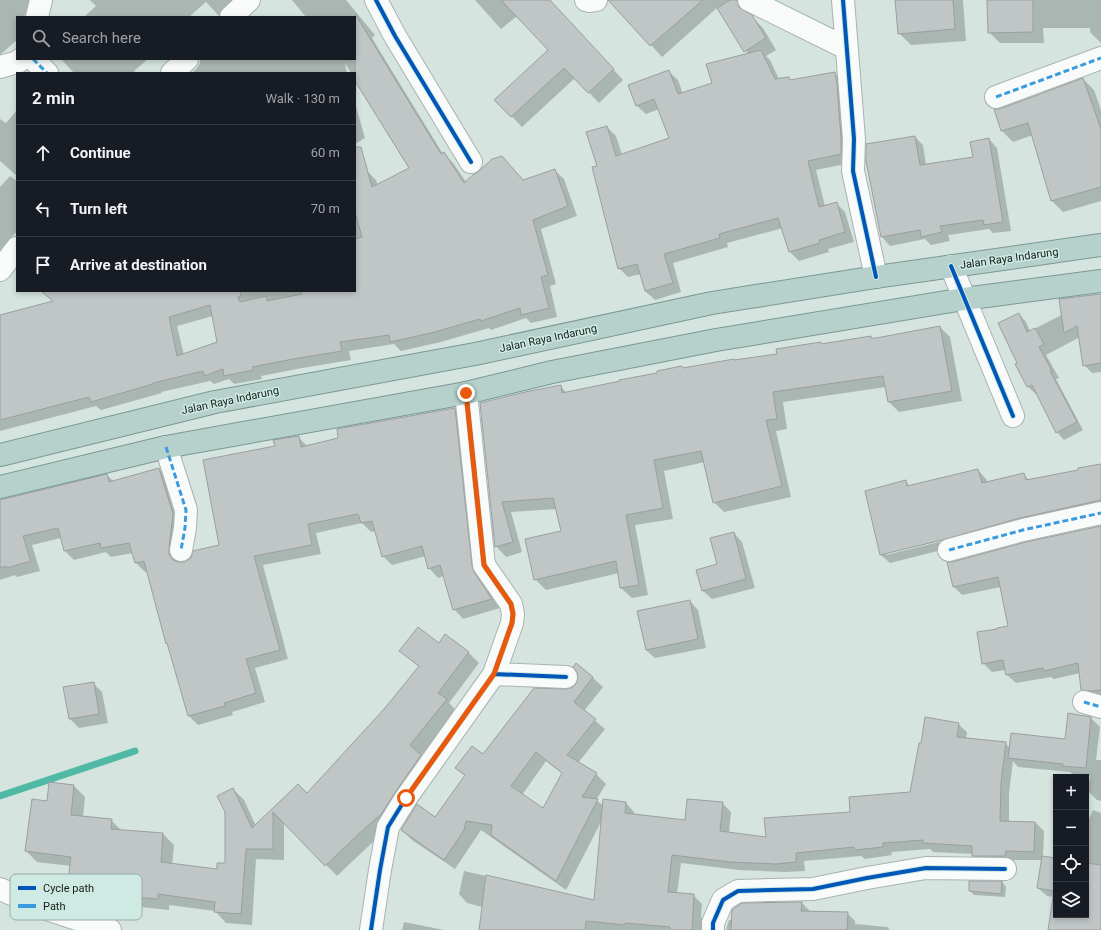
<!DOCTYPE html>
<meta charset="utf-8">
<style>
:root{--surface:#171b24;--page:#242831;--text:#f1f3f6;--muted:#9ea1a6;--line:#363941}
body{margin:0;font-family:Roboto,sans-serif;background:var(--page);color:var(--text)}
.controls{position:absolute;right:12px;bottom:12px;display:grid;overflow:hidden;border-radius:0px;box-shadow:0 2px 6px #0003}
.controls button{width:36px;height:36px;display:grid;place-items:center;padding:0;border:0;border-bottom:1px solid var(--line);background:var(--surface);color:var(--text);font:20px sans-serif}
.stop{position:absolute;width:12px;height:12px;margin:-9px;border:3px solid #ea580c;border-radius:50%;background:#fff}
.stop.end{background:#ea580c;border-color:#fff;box-shadow:0 1px 4px #0008}
.list{margin:0;padding:0;list-style:none}
h2{display:flex;justify-content:space-between;align-items:center;height:52px;margin:0;padding:0 16px;font-size:17px}
h2 small{font-size:13px;font-weight:400;color:var(--muted)}
.list li{display:grid;grid-template-columns:26px 1fr auto;gap:12px;align-items:center;box-sizing:border-box;height:56px;padding:0 16px;border-top:1px solid var(--line)}
.list b{display:block;font-size:15px;white-space:nowrap}
.list em{font-size:13px;font-style:normal;color:var(--muted)}
.icon{flex:none;width:22px;height:22px;fill:none;stroke:currentColor;stroke-width:2;stroke-linecap:round;stroke-linejoin:round}
.map{position:relative;flex:none;width:1101px;height:930px;overflow:hidden}
.search{position:absolute;background:var(--surface);box-shadow:0 2px 6px #0003;left:16px;top:16px;width:340px;height:44px;display:flex;align-items:center;gap:10px;box-sizing:border-box;padding:0 14px;border-radius:0px;color:var(--muted);font-size:15px}
.panel{position:absolute;background:var(--surface);box-shadow:0 2px 6px #0003;left:16px;top:72px;width:340px;height:220px;border-radius:0px}
.map>svg:first-child{display:block}
</style>
<div class="map">
<svg width="1101" height="930" viewBox="0 0 1101 930">
<rect width="100%" height="100%" fill="#d5e4df"/>
<path fill="#0003" fill-rule="evenodd" d="M0,0H41L23,17H17V40L0,55Z
M90,0H237L220,17L206,2L189,17H84L96,6Z
M292,0H346L375,35L372,38L400,84L443,154H444L453,163L466,182L502,157L524,181L554,170L564,179L577,216L541,229L556,284L550,286L557,317L531,323L526,318L491,330L489,328L441,342L401,351L394,344L349,351L351,360L302,368L261,376L262,379L234,384L229,379L214,384L210,381L161,392L162,393L101,410L96,406L0,431V349L54,302L41,291H355V174L367,171L376,180L378,186L410,169L355,79V73H351L345,63L347,73H192L197,68L200,63V59H355V17H306ZM213,316L218,343L184,355L177,326Z
M475,0H533L560,11L623,80L599,103L575,78L522,127L496,100L549,50L517,16L501,29Z
M610,0H746L749,5L747,12L748,14L751,16L763,28L776,50L766,56L770,60L779,79L789,78L792,81L834,73L843,82L850,163L816,170L825,206L836,203L845,212L854,242L828,249L829,252L799,261L790,252L783,228L727,243L728,247L673,263L681,292L655,300L645,291L641,274L628,277L619,268L598,167L607,127L616,136L622,155L670,139L659,109L646,114L636,105L668,71L678,80L683,94L713,84L748,54L718,7L662,57Z
M896,0H963L966,41L911,45L899,33Z
M988,0H1101V43L1090,32V28H1043L1044,43H1000L989,32Z
M61,59H148L134,71L136,73H74Z
M1083,79L1094,90L1101,110V201L1063,212L1052,201L1033,135L1013,142L1002,131L1001,110Z
M355,103L365,138L355,144Z
M17,110V176L0,161V119L6,123Z
M915,137L923,145L926,165L974,157L989,139L997,148L1011,231L993,233L989,229L948,235L950,241L931,245L925,239L890,246L882,237L867,161Z
M10,176L17,181V231L0,250V187Z
M1101,295V372L1092,373L1084,365L1080,337L1046,355L1059,378L1056,379L1083,430L1064,440L1057,432L1037,394H1036L1028,387L1016,365L1018,364L1019,314L1026,322L1030,331Z
M940,327L950,337L962,401L899,412L889,402L886,387L783,402L787,429L776,431L791,497L724,512L714,502L705,462L664,471L673,519L635,525L648,595L632,598L621,588L619,573L546,590L535,579L562,532L557,509L511,512L522,552L506,557L496,546L481,403L560,386L567,393L659,374L682,367L684,369L778,354L821,343L822,345L870,337L872,339Z
M455,409L464,418L480,576L483,582L500,608L463,619L454,609L444,576L438,578L429,568L426,556L392,565L383,556L376,531L371,532L362,523L316,533L321,554L263,565L288,659L255,668L265,702L232,712L233,715L198,725L189,716L169,646L167,643L148,571L145,572L136,563L133,553L111,557L106,552L74,560L65,551L61,538L32,545L40,571L17,577L15,575L0,580V501L107,475L114,482L159,469L168,478L182,524L177,557L178,563H185L220,546L276,447L298,437L307,446Z
M1101,465V510L890,563L881,555L906,482L910,486L978,470L986,479L988,483L1024,475L1029,480ZM947,538V540L886,555V553Z
M1101,527V699L1090,698L1082,690L1080,673L1054,679L1051,677L1016,683L1007,675L1006,670L992,672L983,663L999,630L1009,626L1001,587L962,595L954,587Z
M734,533L742,542L755,588L712,599L703,591L718,565Z
M690,601L698,610L706,648L655,658L646,650Z
M439,644L468,652L479,663L449,703L457,711L421,756L431,767L375,840L337,876L284,822V860L256,859L252,925L226,923L215,911L169,905V910L132,906L130,904L79,899L68,888L71,866L37,862L26,851L48,802L74,786L85,797L83,817L111,820L122,831L163,834L174,845L172,865L218,870L226,864L233,789L244,800L256,826L298,785L308,794L386,709L419,667L401,651Z
M576,665L593,678L603,687L584,711L605,729L578,763L596,774L606,784L596,800L604,806L626,803L634,812V815L686,821L722,803L731,812L729,833L767,838L911,793L958,724L967,732L966,739L1005,743L1010,748L1066,740L1091,718L1100,727L1096,760H1101V801L1097,800L1088,791L1090,776L1072,774L1070,772L1018,767L1013,761L1009,793V822H1035L1044,831L1043,857L1056,859V915H1086V826L1093,810L1101,813V930H1049L1054,897L1047,896L1038,888L1042,860H1014V865H981L973,856V854L933,852L930,849L891,852L892,855L865,859L861,856L804,861L805,871L785,872L739,870L681,863L677,894L693,895L702,904L701,917L711,926L710,930H480L483,907L467,903L459,894L464,871L595,901L602,820L566,890L481,830L455,869L412,840L402,830L435,818L465,776L456,768L483,756L566,690L573,689L578,684L579,678ZM546,761L563,774L543,810L522,795Z
M93,683L102,692L108,723L79,728L70,719Z
M970,882H1002L1006,887L1005,897L974,895L970,891Z
M802,903L810,911V913H847L855,921V924L887,927L890,930H726L729,920H732Z
M404,922L444,930H402Z"/>
<g fill="none" stroke-linecap="round" stroke-linejoin="round">
<path stroke="#4fb9a6" stroke-width="7" d="M0,796L135,751"/>
</g>
<path fill="#c0c5c6" stroke="#9a9fa0" fill-rule="evenodd" d="M501,0H550L614,69L588,93L564,68L511,117L494,100L548,50Z
M608,0H703L650,46Z
M730,0H737L739,7L752,15L766,38L744,52L717,8Z
M895,0H953L955,29L898,34Z
M987,0H1033V32L988,33Z
M355,14L441,154L444,152L464,183L474,174L478,172L492,159L502,156L523,180L555,169L568,206L533,220L548,275L541,277L549,308L521,315L520,308L481,321L480,319L431,333L390,342L389,335L340,342L342,351L293,359L252,367L253,370L224,376L223,369L204,376L203,371L153,383V384L91,402L89,397L0,420V315L53,301L41,291H240L241,296L238,297L240,302L266,296L267,301L302,294L301,291H355V239L362,237L355,212V147H361L372,187L409,168L355,81ZM210,305L217,342L177,356L169,317Z
M761,50L775,79L789,77L790,80L835,72L837,84L841,139V154L808,161L819,207L837,202L845,232L819,240L820,243L789,252L778,218L719,234L720,238L664,254L673,283L645,291L637,264L618,269L592,167L597,166L586,132L607,126L616,156L669,138L654,99L636,106L628,85L669,70L678,94L712,83L706,64Z
M1083,78L1101,129V187L1051,201L1028,123L1001,131L994,109H1000Z
M915,136L920,165L973,157L970,142L989,138L1003,222L984,225L983,220L940,226L942,232L921,237L920,230L881,237L866,161V144Z
M1101,294V363L1083,366L1077,326L1064,333L1059,299Z
M1019,313L1027,332L1035,328L1044,344L1039,347L1052,371H1050L1077,422L1056,433L1032,385L1027,387L1015,364L1017,363L998,323Z
M940,326L952,391L888,402L883,376L773,392L777,419L766,420L782,486L713,503L701,451L654,460L663,508L626,515L639,585L620,588L616,561L534,580L525,539L561,531L553,498L502,502L513,542L495,547L480,403L525,392L561,385L562,393L620,381L619,380L657,373V371L682,366L683,368L734,359V360L777,354L776,349L821,342V344L871,336V338H876Z
M455,408L472,566L474,572L492,599L453,610L440,565L428,569L422,546L382,557L372,521L361,523L358,514L308,524L312,545L254,556L280,650L246,659L256,693L224,703L225,706L188,716L167,643L166,644L144,561L135,563L129,543L101,548L100,543L64,551L58,528L23,536L31,562H27L7,568L6,566L0,568V500L107,474L109,482L159,468L173,514L169,548V554L173,560L178,562H185L191,558L193,551L219,545L203,460L275,446L273,440L299,436L301,447L338,438L337,429Z
M1101,464V500L1020,518L942,540L880,555L865,491L906,480L907,486L978,469L982,483L1024,473L1026,480L1078,470V468Z
M1101,526V690L1090,691L1081,690L1078,663L1044,671L1043,668L1006,675L1003,660L982,664L977,632L997,629V628L1008,626L998,577L953,587L947,562H952L1026,542Z
M734,532L746,579L702,591L696,570L717,564L710,538Z
M690,600L698,639L646,650L637,611Z
M418,627L439,643L445,634L469,652L438,693L447,699L410,745L421,755L396,791L380,816H379L364,829L325,866L273,812V849H246L241,914L214,912L215,902L158,894V899L120,896V894L67,888L71,857L25,851L32,799L47,801L49,782L74,785L71,815L112,819L111,829L163,833L161,862L217,869V863H225V812L217,796L233,788L252,828L298,784L307,793L385,708L419,666L399,651Z
M576,663L593,677L574,702L596,719L567,755L597,773L582,797L598,799L556,881L491,835L492,825L466,821L464,830L444,860L401,830L417,804L435,817L465,775L455,768L472,746L483,754L534,688L565,689L571,688L576,684L578,677L577,672L573,667ZM536,752L562,773L543,808L511,786Z
M94,682L99,714L69,719L63,687Z
M1068,713L1091,717L1086,768L1062,766L1063,764L1008,758L1011,733L1065,739Z
M925,717L959,723L957,737L1006,742L1001,783L1000,821L1035,822L1034,852L1006,851L1005,856H972V846L923,843V840L883,843V847L855,850L854,847L796,853V862L776,864L730,862L672,855L668,892L694,894L692,930H670V927L625,923V925L586,921L585,930H479L486,875L594,900L603,799L626,802L625,813L685,820L687,799L723,802L720,831L766,837L764,818L850,812L849,797L910,792L919,743H921Z
M1042,856L1056,858V915H1086V863L1101,865V930H1048L1054,891L1037,888Z
M969,881H1002L1001,894L969,891Z
M802,902L801,911L848,912L847,930H731L732,910L742,903Z"/>
<g fill="none" stroke-linecap="round" stroke-linejoin="round">
<g stroke="#a8b3b0" stroke-width="24">
<path id="minor" d="M376,0L395,36L471,162
M586,0L590,1L596,0
M749,0L846,48
M843,0L854,139L853,171L876,277
M37,17L41,0
M231,17L249,0
M33,59L47,73
M0,67L18,62L21,59
M172,73L187,59
M996,97L1101,58
M951,266L1013,416
M0,270L17,248
M466,393L484,565L511,604L513,614L512,623L494,674
M166,447L186,510L185,528L181,550
M949,550L1023,530L1101,513
M1084,702L1101,707
M0,889L47,909L110,930
M371,930L380,870L388,827L406,798L494,674L566,677
M713,930V923L723,900L738,891L813,889L867,878L926,868L1005,869"/>
</g>
<g stroke="#7a9993" stroke-width="24">
<path id="highway" d="M0,455L215,402L475,354L712,303L876,277L1101,245
M0,487L166,447L466,393L552,372L716,340L964,299L1101,281"/>
</g>
<use href="#minor" stroke="#f9fbfa" stroke-width="22"/>
<use href="#highway" stroke="#b6d0cb" stroke-width="22"/>
<path stroke="#3b9bdf" stroke-width="3" stroke-dasharray="6 3" stroke-linecap="butt" d="M33,59L47,73
M996,97L1101,58
M166,447L186,510L185,528L181,550
M949,550L1023,530L1101,513
M1084,702L1101,707"/>
<g stroke="#cfeae2" stroke-width="6">
<path id="cycleway" d="M376,0L395,36L471,162
M843,0L854,139L853,171L876,277
M951,266L1013,416
M466,393L484,565L511,604L513,614L512,623L494,674
M371,930L380,870L388,827L406,798L494,674L566,677
M713,930V923L723,900L738,891L813,889L867,878L926,868L1005,869"/>
</g>
<use href="#cycleway" stroke="#0057b8" stroke-width="4"/>
</g>
<g fill="none" stroke-linecap="round" stroke-linejoin="round">
<path stroke="#ea580c" stroke-width="5" d="M406,798L494,674L512,623L513,614L511,604L484,565L466,393"/>
</g>
<g text-anchor="middle" stroke-width="3" stroke-linejoin="round" paint-order="stroke">
<g font-size="11" fill="#131c1a" stroke="#cfeae2">
<text transform="translate(1009 258) rotate(-8)" y="4">Jalan Raya Indarung</text>
<text transform="translate(548 338) rotate(-12)" y="4">Jalan Raya Indarung</text>
<text transform="translate(230 400) rotate(-12)" y="4">Jalan Raya Indarung</text>
</g>
</g>
<rect x="10" y="874" width="132" height="46" rx="6" fill="#cfeae2" stroke="#97aca6" stroke-width="1"/>
<rect x="18" y="886" width="18" height="4" fill="#0057b8"/>
<rect x="18" y="904" width="18" height="4" fill="#3b9bdf"/>
<g font-size="11" fill="#131c1a">
<text x="43" y="892">Cycle path</text>
<text x="43" y="910">Path</text>
</g>
</svg>
<div class="controls">
<button>+</button>
<button>−</button>
<button><svg class="icon" aria-label="locate" viewBox="0 0 24 24"><circle cx="12" cy="12" r="6"/><path d="M12 2v4M12 18v4M2 12h4M18 12h4"/></svg></button>
<button><svg class="icon" aria-label="layers" viewBox="0 0 24 24"><path d="M12 4l9 5-9 5-9-5zM3 14l9 5 9-5"/></svg></button>
</div>
<div class="stop" style="left:406px;top:798px"></div>
<div class="stop end" style="left:466px;top:393px"></div>
<div class="search"><svg class="icon" aria-label="search" viewBox="0 0 24 24"><circle cx="10" cy="10" r="6"/><path d="M15 15l6 6"/></svg>Search here</div>
<section class="panel">
<h2>2 min<small>Walk · 130 m</small></h2>
<ul class="list">
<li><svg class="icon" aria-label="ahead" viewBox="0 0 24 24"><path d="M12 20V5M6 11l6-6 6 6"/></svg><div><b>Continue</b></div><em>60 m</em></li>
<li><svg class="icon" aria-label="left" viewBox="0 0 24 24"><path d="M17 20v-9H6M10 6l-5 5 5 5"/></svg><div><b>Turn left</b></div><em>70 m</em></li>
<li><svg class="icon" aria-label="arrive" viewBox="0 0 24 24"><path d="M6 21V4h12l-3 4 3 4H6"/></svg><div><b>Arrive at destination</b></div></li>
</ul>
</section>
</div>
